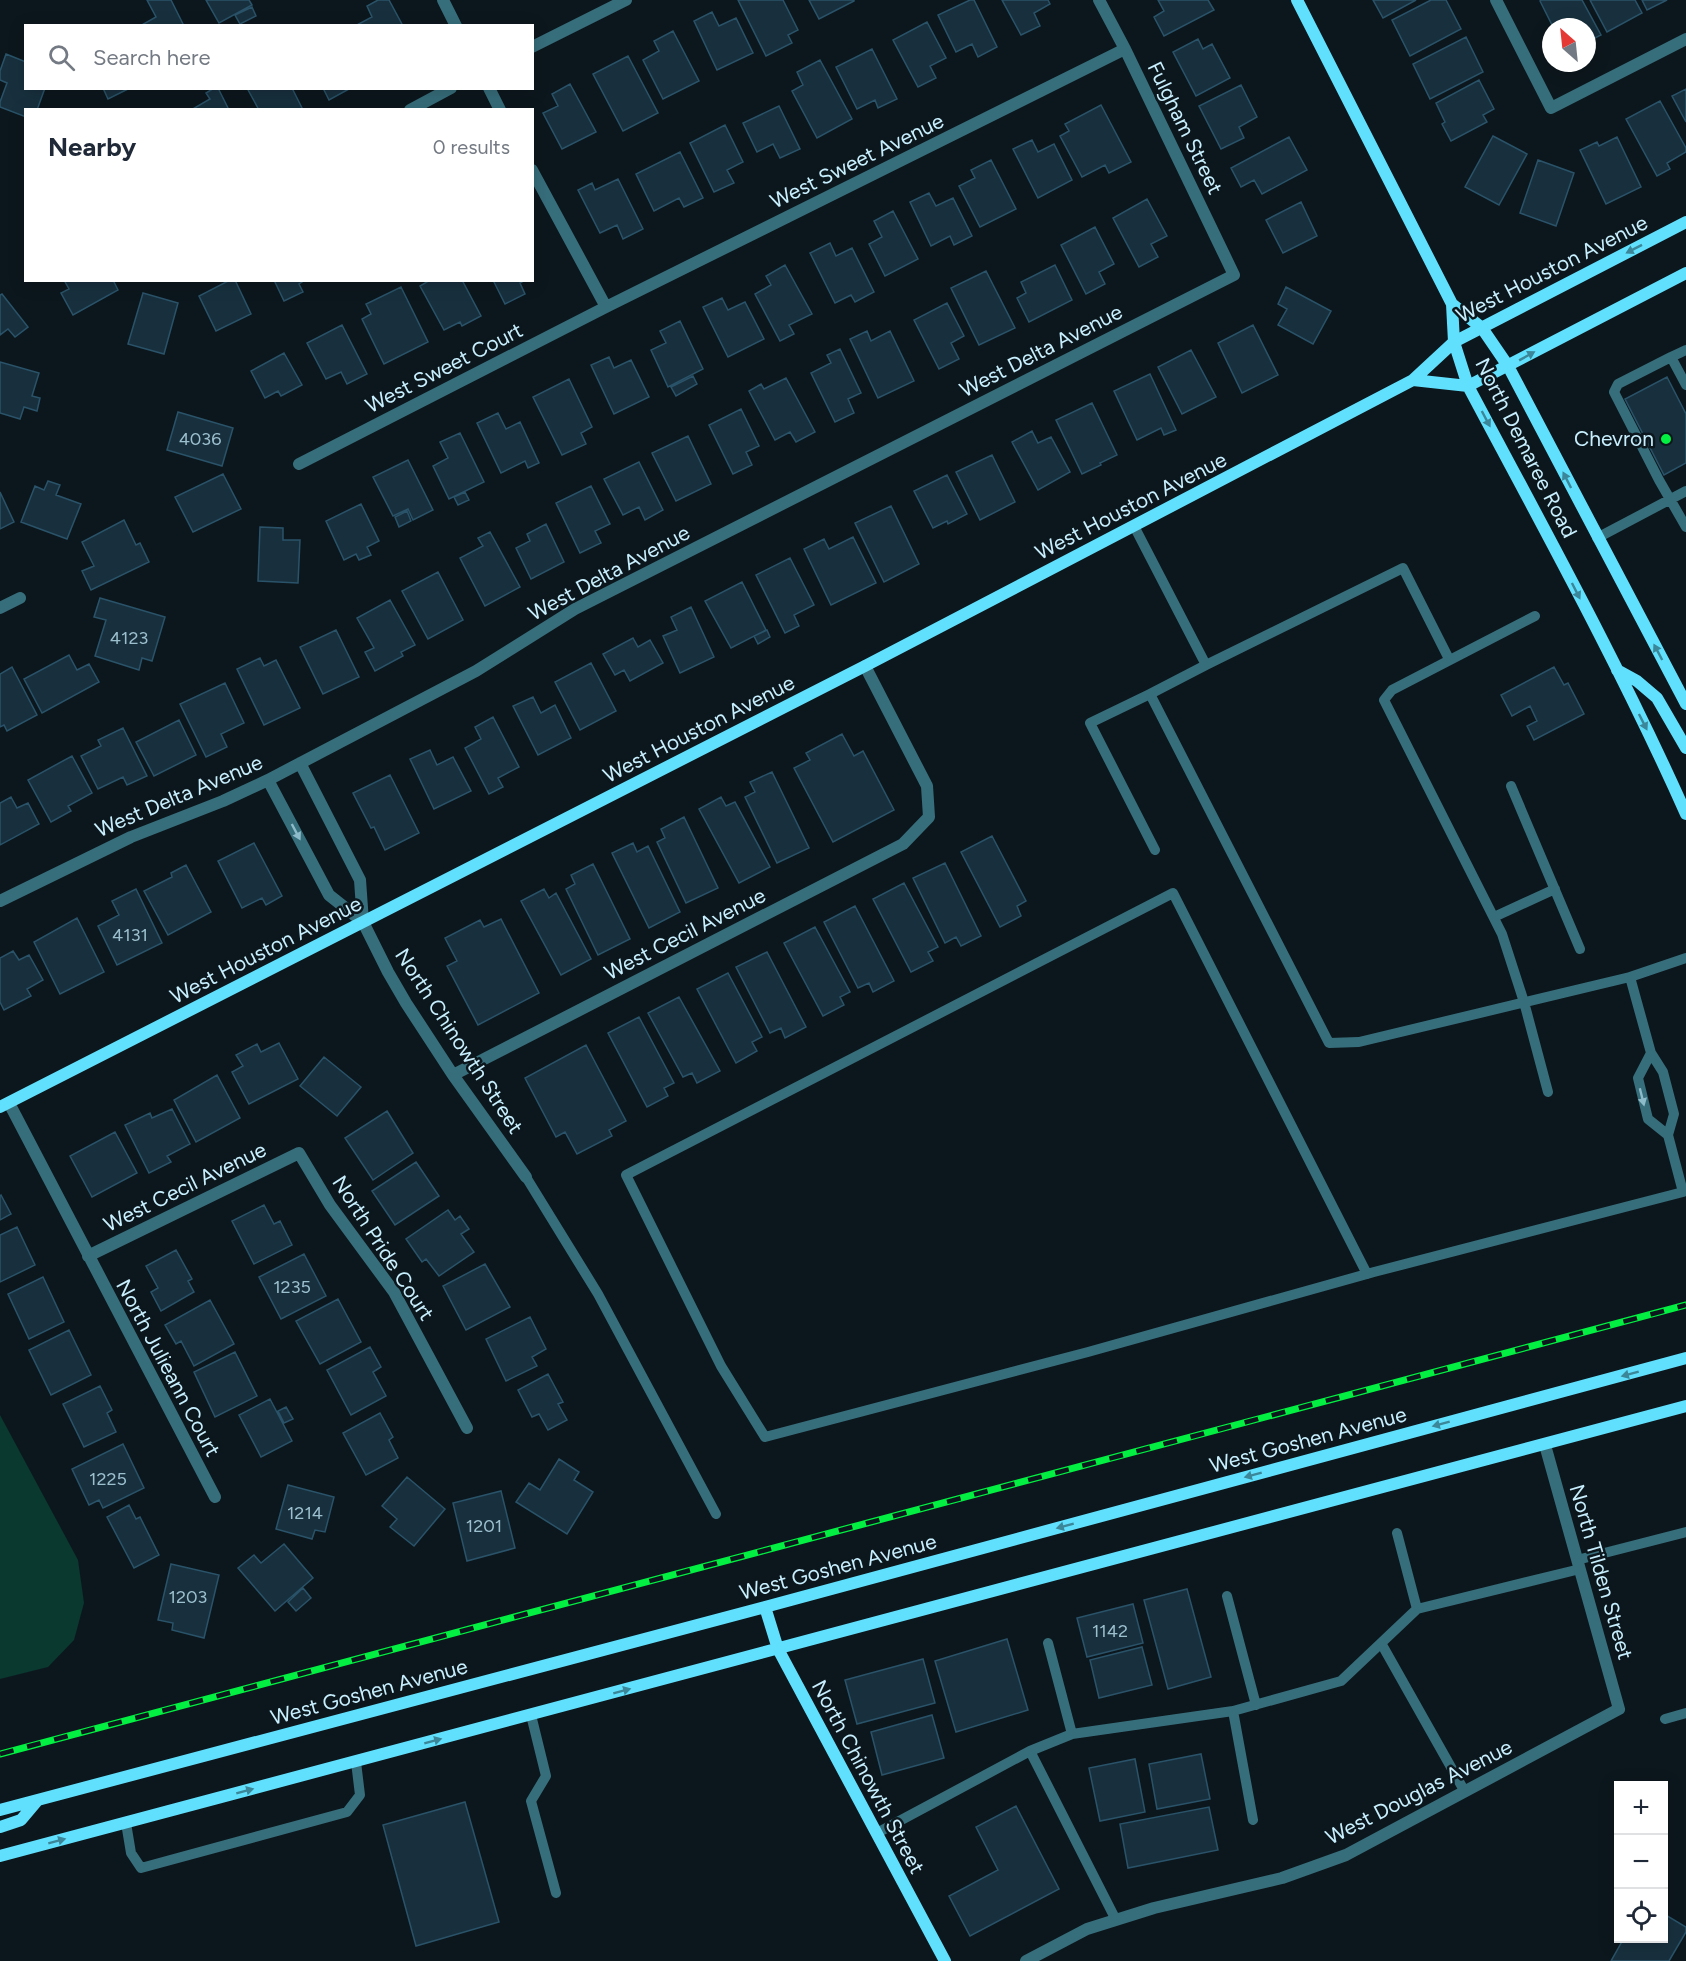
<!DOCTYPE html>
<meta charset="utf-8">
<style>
:root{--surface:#fff;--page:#f6f6f7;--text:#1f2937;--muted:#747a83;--line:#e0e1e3}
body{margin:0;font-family:Figtree,sans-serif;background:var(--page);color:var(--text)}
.controls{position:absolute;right:18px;bottom:18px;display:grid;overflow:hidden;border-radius:0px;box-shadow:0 3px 15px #0003}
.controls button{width:54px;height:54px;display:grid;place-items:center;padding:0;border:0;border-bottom:2px solid var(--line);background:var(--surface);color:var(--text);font:30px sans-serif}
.compass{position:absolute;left:1542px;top:18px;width:54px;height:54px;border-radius:50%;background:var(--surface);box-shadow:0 3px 15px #0003;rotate:333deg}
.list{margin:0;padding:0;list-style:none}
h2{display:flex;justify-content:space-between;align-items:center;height:78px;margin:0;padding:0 24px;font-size:26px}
h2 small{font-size:20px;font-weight:400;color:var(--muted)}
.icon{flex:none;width:33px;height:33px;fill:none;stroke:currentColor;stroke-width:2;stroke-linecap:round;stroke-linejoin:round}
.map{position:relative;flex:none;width:1686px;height:1961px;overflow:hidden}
.search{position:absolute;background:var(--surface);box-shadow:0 3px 15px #0003;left:24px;top:24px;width:510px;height:66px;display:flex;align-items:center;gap:15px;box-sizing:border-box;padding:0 21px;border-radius:0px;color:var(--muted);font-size:22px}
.panel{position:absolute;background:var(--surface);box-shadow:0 3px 15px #0003;left:24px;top:108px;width:510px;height:174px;border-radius:0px}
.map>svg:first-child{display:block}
</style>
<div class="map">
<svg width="1686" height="1961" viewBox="0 0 1686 1961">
<rect width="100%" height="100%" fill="#0c171d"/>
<path fill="#09392f" d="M0,1415L78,1560L84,1603L74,1640L48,1667L0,1679Z"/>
<path fill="#18303e" stroke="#2a5369" stroke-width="1.5" d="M147,0H171L184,26H140L156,17Z
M206,0H249L252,5L219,23Z
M378,0H389L403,26H355L372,17L367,6Z
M738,0H783L798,30L788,35L792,43L766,56Z
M809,0H854V1L819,19Z
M970,0H974L997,47L978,57L972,44L956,52L938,15Z
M1002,0H1048L1050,4L1034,13L1040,26L1021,35Z
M1158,0H1208L1214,10L1164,36L1154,17L1164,11Z
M1373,0H1416L1383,18Z
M1431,0H1446L1461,29L1410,56L1392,20Z
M1541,0H1582L1601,35L1587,42V27H1553L1540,1Z
M1590,0H1635L1642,13L1607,32Z
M1642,0H1667L1647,10Z
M252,7L256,16L240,24L235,15Z
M712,12L719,26L736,18L753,53L717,70L694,21Z
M927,22L946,58L930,66L936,78L918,87L893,40Z
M673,31L699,81L663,99L643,60L659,51L654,41Z
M1466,37L1483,72L1430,99L1413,64Z
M1198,39L1203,49L1212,44L1230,78L1196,96L1173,52Z
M872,49L897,99L878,108L875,100L857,109L836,67Z
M6,54L26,62V88H45L37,110H26V117L0,107V102L7,83L0,80V71Z
M628,56L658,113L623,131L593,74Z
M820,60L852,119L817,138L792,91L803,85L797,72Z
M1479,80L1494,109L1483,115L1487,122L1451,141L1442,124L1445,122L1436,103Z
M570,84L596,132L562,149L543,113L558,106L552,94Z
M1241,85L1257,117L1239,127L1244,138L1221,149L1199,106Z
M103,88H130L108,99Z
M214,88H218L229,110H191L210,99L206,93Z
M247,88H292L303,110H259Z
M323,88H349V89L329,100Z
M1686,89V122L1672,96Z
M1660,101L1686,148V152L1667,163L1670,169L1657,176L1626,119Z
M1101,105L1131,162L1109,173L1105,165L1082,177L1060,136L1069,131L1065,124Z
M779,106L800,149L780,158L773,144L757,152L743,123Z
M725,125L743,162L727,170L734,183L714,192L690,143Z
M1493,136L1527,154L1499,205L1465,187Z
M1289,137L1307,170L1262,194L1254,180L1241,187L1231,168Z
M1617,137L1641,187L1606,204L1580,150L1597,142L1599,146Z
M1032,140L1038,152L1054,144L1072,180L1038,198L1013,149Z
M680,152L703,198L684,207L679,198L654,211L636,174Z
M991,160L1016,209L980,227L959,186L975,178L971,170Z
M1538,160L1574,173L1556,226L1520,213Z
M618,179L643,229L623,239L617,225L600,233L578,190L592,183L595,190Z
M929,193L936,206L953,198L972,236L954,245L950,236L931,246L910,202Z
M1147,199L1167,236L1151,244L1158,257L1139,267L1113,218Z
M1301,202L1317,236L1283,253L1266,220Z
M893,211L918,259L885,276L869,244L882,237L874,221Z
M1095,227L1114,264L1099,272L1105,284L1086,294L1061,245Z
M830,243L836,256L852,248L874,292L855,302L851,295L835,303L810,253Z
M785,265L812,314L789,325L794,334L780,341L755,294L771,285L766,276Z
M1055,265L1072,300L1029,322L1017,298L1026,293L1021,282Z
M986,271L1015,328L979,345L951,288Z
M64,280H113L118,290L73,315L61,293L69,289Z
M230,280H235L251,314L216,331L199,296Z
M274,280H305L299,284L303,292L284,301Z
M430,280H462L481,316L462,326L460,322L444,330L420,286Z
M493,280H525L520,283L525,294L505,304Z
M401,287L428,342L384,364L362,319L371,314L366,304Z
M1286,287L1331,311L1313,344L1278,325L1287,309L1278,304Z
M143,293L178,303L164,354L128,344Z
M2,294L28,327L15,337L8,329L0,335V295Z
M722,298L728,310L745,302L764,339L728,357L703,307Z
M947,303L964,336L951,343L959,359L939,369L914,320Z
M680,321L703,369L668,387L651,350L666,343L660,331Z
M342,325L367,374L347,384L341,372L326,379L307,343Z
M1253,325L1278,375L1242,393L1218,343Z
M867,331L871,341L890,331L914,381L878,398L850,339Z
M840,349L861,393L848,399L854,413L835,422L811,373L831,363L827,355Z
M1191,350L1216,397L1182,414L1158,367Z
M284,353L302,385L281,396L278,391L265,398L251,371Z
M609,357L614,368L631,360L649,397L614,414L591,365Z
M0,362L39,373L32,396L40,398L37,411L24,407L20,419L0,413Z
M1150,374L1176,430L1164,435L1161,428L1137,440L1114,391Z
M693,376L697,384L676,396L671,387Z
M1667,377L1686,414V463L1664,475L1625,399Z
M786,378L815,432L796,442L790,432L775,440L749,391L761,384L764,389Z
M569,379L592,427L581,433L586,444L562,455L533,397Z
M1092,403L1117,455L1100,463L1101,465L1082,474L1056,420Z
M741,409L759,446L746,452L752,465L733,474L709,425Z
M178,412L233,428L222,466L167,450Z
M498,413L506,429L520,422L539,463L528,468L525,461L501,473L477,423Z
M1032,431L1038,443L1051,437L1070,472L1038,490L1012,442Z
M460,433L484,482L449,499L433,466L448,458L440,442Z
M688,436L711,484L676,501L652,453Z
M992,455L1015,502L980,520L956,472Z
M408,460L433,510L413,520L408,509L393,516L373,477Z
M639,462L663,510L645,520L639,507L623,515L604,479Z
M223,474L241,509L193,532L175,497Z
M947,475L967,514L948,524L947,521L933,528L914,491Z
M48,481L60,485L56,495L81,504L67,539L21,522L35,486L44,490Z
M591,486L610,524L595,531L601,543L580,553L556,503Z
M0,492L14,522L0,529Z
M465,492L469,500L458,505L454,497Z
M361,504L379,541L367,547L371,555L359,560L356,554L344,560L326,521Z
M891,506L919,564L884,582L855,523Z
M407,511L411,521L399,527L395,517Z
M124,520L136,545L140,543L149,562L91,590L82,571L94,566L82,542Z
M546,524L564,562L531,579L516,548L530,541L527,534Z
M260,527L283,528V540H300L298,583L258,581Z
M490,532L520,587L485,606L460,558L483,546L478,538Z
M853,537L876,583L831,605L804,549L824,539L829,549Z
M790,558L814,605L794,615L799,626L785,633L756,575Z
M438,572L463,620L428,639L402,591Z
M742,582L766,630L731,648L705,601Z
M100,598L165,617L152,661L142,658L139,670L95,656L106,620L94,617Z
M390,600L415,645L401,652L403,656L375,671L365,652L374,648L357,618Z
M691,607L714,657L680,673L663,636L677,630L671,617Z
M336,630L359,677L323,694L300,647Z
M767,630L770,637L758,644L754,636Z
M633,638L638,647L650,640L663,663L630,681L624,670L615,675L603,654Z
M69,655L77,670L89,664L99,682L42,713L24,679Z
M260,658L264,666L276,660L300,708L264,725L237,669Z
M591,663L616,711L580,730L555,682Z
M12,667L37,715L7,731L4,725L0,727V674Z
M1554,667L1564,685L1568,683L1584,714L1534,740L1527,726L1537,721L1530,706L1512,716L1501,695Z
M225,683L244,723L221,734L227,747L206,757L180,704Z
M533,697L541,713L555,705L571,738L538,755L513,706Z
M493,717L519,767L498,778L503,787L489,794L465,748L481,739L475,727Z
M179,720L196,755L154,776L136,742Z
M123,728L147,776L127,785L123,777L98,789L81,756L101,746L98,740Z
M842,734L854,756L863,751L894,810L833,842L794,768L810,760L806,753Z
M430,750L437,765L453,757L471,791L434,809L410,759Z
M72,756L92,793L68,806L71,811L51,822L28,780Z
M772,772L809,848L777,863L745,797L755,792L750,782Z
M390,775L419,833L385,850L374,827L371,828L353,793Z
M11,797L17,808L28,803L39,824L0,845V803Z
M721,797L726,806L735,802L770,867L739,883L699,809Z
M684,817L718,888L686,903L657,842L665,838L661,829Z
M992,836L1026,901L1017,906L1021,916L1000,927L961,852Z
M254,843L282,896L266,905L262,898L242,908L218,861Z
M633,843L637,852L648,846L680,912L649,928L612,853Z
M945,863L981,936L961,946L956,937L945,943L913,878Z
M593,864L630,939L598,955L566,889L575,884L571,875Z
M186,865L211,912L168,935L144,891L172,877L171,873Z
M904,883L938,947L928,952L933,961L911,972L873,899Z
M136,889L162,943L117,965L98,926L119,915L112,901Z
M544,889L549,898L556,893L591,959L561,975L521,901Z
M855,906L894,981L873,992L869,983L858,988L824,922Z
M77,918L104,972L60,994L34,942Z
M501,919L539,993L478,1025L447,966L457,961L445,938L480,920L484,927Z
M815,927L850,992L840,997L844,1005L823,1016L784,943Z
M13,951L19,960L29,955L43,980L27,989L31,996L4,1010L0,1002V958Z
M767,952L806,1027L785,1038L781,1028L770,1033L736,967Z
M728,973L762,1037L752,1042L757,1051L736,1063L697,989Z
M679,997L720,1071L697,1083L692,1073L683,1077L648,1013Z
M639,1017L674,1083L664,1088L668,1096L647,1107L608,1033Z
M279,1043L298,1079L249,1104L232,1072L243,1066L236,1055L257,1044L261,1052Z
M586,1045L626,1121L609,1130L612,1136L577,1154L565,1132L556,1137L525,1078Z
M324,1057L361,1087L337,1116L300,1086Z
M217,1075L240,1118L196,1142L174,1100Z
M172,1109L190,1144L167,1156L171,1162L149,1173L125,1125L150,1113L152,1118Z
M387,1111L413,1153L373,1180L345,1138Z
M115,1132L137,1173L92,1197L70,1156Z
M416,1162L439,1196L395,1225L372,1191Z
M1,1195L11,1214L0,1220V1196Z
M264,1205L274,1224L280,1221L292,1245L254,1264L232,1221Z
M448,1210L455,1220L460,1216L469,1229L461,1234L474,1252L439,1276L426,1259L422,1262L406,1239Z
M17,1227L35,1265L0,1282V1235Z
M176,1250L192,1279L188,1281L194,1292L161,1311L151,1292L158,1288L146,1266Z
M304,1254L326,1296L281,1319L259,1277Z
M485,1264L510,1307L466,1330L443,1286Z
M43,1277L64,1322L29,1339L8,1294Z
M338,1299L361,1342L320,1364L296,1321Z
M210,1300L234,1344L194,1366L181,1341L176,1344L165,1325Z
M530,1317L546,1349L532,1357L537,1366L506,1381L486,1339Z
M69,1330L91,1375L51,1395L29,1350Z
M370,1347L381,1367L373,1372L386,1396L351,1415L327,1370Z
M235,1352L257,1396L215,1417L194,1372Z
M548,1374L563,1402L558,1404L567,1420L548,1430L539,1414L532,1417L518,1390Z
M100,1386L112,1410L107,1413L116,1432L84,1447L63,1404Z
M270,1399L292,1441L261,1457L239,1415Z
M286,1407L293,1419L284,1423L278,1411Z
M380,1413L393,1437L389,1440L398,1458L366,1475L343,1433Z
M123,1444L144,1488L103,1508L99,1500L89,1505L72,1469Z
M559,1459L579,1472L574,1480L593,1492L567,1534L516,1502L529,1483L540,1490Z
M407,1477L445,1509L414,1546L390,1527L397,1519L382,1506Z
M288,1485L334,1497L325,1532L315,1530L312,1539L276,1529Z
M501,1491L515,1548L467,1561L453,1503Z
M129,1505L136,1519L140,1517L159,1555L134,1568L107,1517Z
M284,1544L313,1578L275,1611L238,1568L254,1555L261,1563Z
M171,1564L219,1575L204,1638L172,1630L173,1623L158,1620Z
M303,1588L311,1598L296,1611L288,1602Z
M1187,1589L1211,1677L1168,1689L1144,1600Z
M1133,1604L1143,1643L1087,1657L1077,1618Z
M1007,1639L1028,1710L956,1732L935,1661Z
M1142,1647L1152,1685L1099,1698L1090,1660Z
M923,1659L935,1703L857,1724L845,1680Z
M932,1715L944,1758L882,1775L871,1732Z
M1201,1754L1210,1799L1157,1809L1149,1764Z
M1135,1759L1145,1812L1100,1821L1089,1768Z
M465,1802L499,1922L416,1946L383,1825Z
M1016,1806L1059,1889L970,1936L949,1896L998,1870L976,1827Z
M1209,1807L1218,1850L1128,1868L1120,1824Z
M1664,1914L1686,1927V1932L1669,1961H1611L1624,1938H1664Z"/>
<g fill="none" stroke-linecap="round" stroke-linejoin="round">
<path stroke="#376e7b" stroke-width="10" d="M1686,350L1671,357L1686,385
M1671,357L1618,384L1614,392L1659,480L1686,527
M1134,526L1206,665L1150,694L1329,1043L1359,1042L1630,977
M1597,538L1686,491
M1535,616L1392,690L1384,700L1502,934L1524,1002L1548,1092
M1206,665L1403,568L1449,659
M1150,694L1090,723L1155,850
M1511,786L1580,949
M1494,917L1555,889
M1651,1053L1638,1078L1648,1119L1668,1135
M526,1177L598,1294L716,1514
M1367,1274L1173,893L626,1175L721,1366L765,1437L1088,1352L1367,1274L1374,1272L1683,1192L1668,1135L1674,1114L1663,1072L1651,1053L1630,977L1686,958
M1397,1533L1417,1609
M1577,1560L1686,1532
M1227,1596L1256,1705
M1048,1643L1072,1734
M1381,1643L1465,1792
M1233,1711L1253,1820
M531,1715L546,1776L531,1801L556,1893
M1665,1719L1686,1713
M1030,1751L1116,1920
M126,1823L131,1853L141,1868L347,1812L360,1795L356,1762
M877,1833L1030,1751L1072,1734L1233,1711L1341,1681L1417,1609L1580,1569"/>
<path stroke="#376e7b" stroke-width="12" d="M443,0L456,26
M1496,0L1551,108L1686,39
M532,47L626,0
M489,88L500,110
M410,110L451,88
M532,170L606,307
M299,464L606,307L1125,49
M0,608L20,598
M300,763L360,880L363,922L388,972L406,1003L453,1075L526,1177
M268,780L329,895L363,922
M0,901L131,837L223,801L268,780L476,671L575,609L1234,275L1125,49L1099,0
M453,1075L903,844L929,817L927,786L865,666
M9,1103L215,1497
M88,1256L299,1153L330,1205L394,1292L467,1428
M1026,1961L1087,1929L1154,1908L1282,1878L1346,1855L1619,1709L1545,1445"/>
<path stroke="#61e0fd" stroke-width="12" d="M1297,0L1452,304L1454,342L1468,386C1543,527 1621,668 1686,814
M1452,304L1482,328L1508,366L1686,704
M1413,380L1468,386L1686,273
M1617,670L1637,681L1657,698L1686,748
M0,1107L865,666L1413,380L1454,342L1686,222
M765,1607L778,1649L945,1961
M0,1810L765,1607L1686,1358
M0,1827L21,1820L37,1801
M0,1856L1686,1406"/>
<g stroke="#03ef41" stroke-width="7">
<path id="rail" d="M0,1754L1686,1305"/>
</g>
<use href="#rail" stroke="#0c171d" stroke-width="4.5" stroke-dasharray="14" stroke-linecap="butt"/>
</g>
<defs><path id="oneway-solid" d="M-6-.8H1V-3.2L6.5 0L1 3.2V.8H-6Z" transform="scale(1.5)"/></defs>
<g fill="#3b8698">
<use href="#oneway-solid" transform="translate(1634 249) rotate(153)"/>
<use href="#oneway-solid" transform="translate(1527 356) rotate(-29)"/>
<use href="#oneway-solid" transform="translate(1486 419) rotate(62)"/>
<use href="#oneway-solid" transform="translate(1567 480) rotate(-117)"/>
<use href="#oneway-solid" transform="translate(1576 591) rotate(63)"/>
<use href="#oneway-solid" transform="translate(1658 652) rotate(-118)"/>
<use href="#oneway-solid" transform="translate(1643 722) rotate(63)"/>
<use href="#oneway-solid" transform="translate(1630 1374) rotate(165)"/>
<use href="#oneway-solid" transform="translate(1441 1424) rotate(165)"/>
<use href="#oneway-solid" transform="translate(1253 1475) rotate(165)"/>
<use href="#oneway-solid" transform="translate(1065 1526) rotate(165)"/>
<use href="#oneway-solid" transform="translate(622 1691) rotate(-15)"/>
<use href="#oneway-solid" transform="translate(433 1741) rotate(-15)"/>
<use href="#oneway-solid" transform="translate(245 1791) rotate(-15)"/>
<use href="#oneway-solid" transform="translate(57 1841) rotate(-15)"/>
</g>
<g fill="#8ebbca">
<use href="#oneway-solid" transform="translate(296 832) rotate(62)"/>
<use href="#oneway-solid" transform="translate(1642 1097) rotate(76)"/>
</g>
<circle fill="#03ef41" stroke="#0c171d" stroke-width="2" cx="1666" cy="439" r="6"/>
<g text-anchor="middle" stroke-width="5" stroke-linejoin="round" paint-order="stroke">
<g font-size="18" fill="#9cbfce">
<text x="200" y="445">4036</text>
<text x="129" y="644">4123</text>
<text x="130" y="941">4131</text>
<text x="292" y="1293">1235</text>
<text x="108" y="1485">1225</text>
<text x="305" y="1519">1214</text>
<text x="484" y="1532">1201</text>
<text x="188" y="1603">1203</text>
<text x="1110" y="1637">1142</text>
</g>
<g font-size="21" fill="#c8effe" stroke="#0c171d">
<text transform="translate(1185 128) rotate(64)" y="7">Fulgham Street</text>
<text transform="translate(857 161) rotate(-26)" y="7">West Sweet Avenue</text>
<text transform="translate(1552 269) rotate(-27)" y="7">West Houston Avenue</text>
<text transform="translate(1041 351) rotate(-27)" y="7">West Delta Avenue</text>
<text transform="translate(444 368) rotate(-27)" y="7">West Sweet Court</text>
<text transform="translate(1526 448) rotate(63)" y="7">North Demaree Road</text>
<text transform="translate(1131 506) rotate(-27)" y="7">West Houston Avenue</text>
<text transform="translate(609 573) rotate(-28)" y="7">West Delta Avenue</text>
<text transform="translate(699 729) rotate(-27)" y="7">West Houston Avenue</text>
<text transform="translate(179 796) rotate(-23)" y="7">West Delta Avenue</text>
<text transform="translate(685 934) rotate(-27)" y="7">West Cecil Avenue</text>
<text transform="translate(266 950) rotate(-27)" y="7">West Houston Avenue</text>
<text transform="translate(459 1041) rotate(57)" y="7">North Chinowth Street</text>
<text transform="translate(185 1187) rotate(-26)" y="7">West Cecil Avenue</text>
<text transform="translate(383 1248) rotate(57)" y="7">North Pride Court</text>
<text transform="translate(168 1368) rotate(62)" y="7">North Julieann Court</text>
<text transform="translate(1308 1440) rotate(-15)" y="7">West Goshen Avenue</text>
<text transform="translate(838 1567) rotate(-15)" y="7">West Goshen Avenue</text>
<text transform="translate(1601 1572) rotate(74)" y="7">North Tilden Street</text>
<text transform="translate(369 1692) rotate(-15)" y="7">West Goshen Avenue</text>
<text transform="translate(868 1777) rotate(62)" y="7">North Chinowth Street</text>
<text transform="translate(1419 1792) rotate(-27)" y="7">West Douglas Avenue</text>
</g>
<g font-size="21" fill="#c8effe" stroke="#0c171d" text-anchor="end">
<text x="1654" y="446">Chevron</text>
</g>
</g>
</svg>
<div class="controls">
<button>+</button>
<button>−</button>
<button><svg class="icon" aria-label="locate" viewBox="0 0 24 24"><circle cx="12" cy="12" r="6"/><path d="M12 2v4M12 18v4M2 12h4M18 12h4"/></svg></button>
</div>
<svg class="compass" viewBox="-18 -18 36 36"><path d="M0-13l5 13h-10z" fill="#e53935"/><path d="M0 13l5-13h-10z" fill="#747a83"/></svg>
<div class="search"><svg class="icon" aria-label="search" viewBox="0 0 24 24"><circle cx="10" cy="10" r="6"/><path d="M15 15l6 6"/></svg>Search here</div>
<section class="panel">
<h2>Nearby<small>0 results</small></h2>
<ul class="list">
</ul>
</section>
</div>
